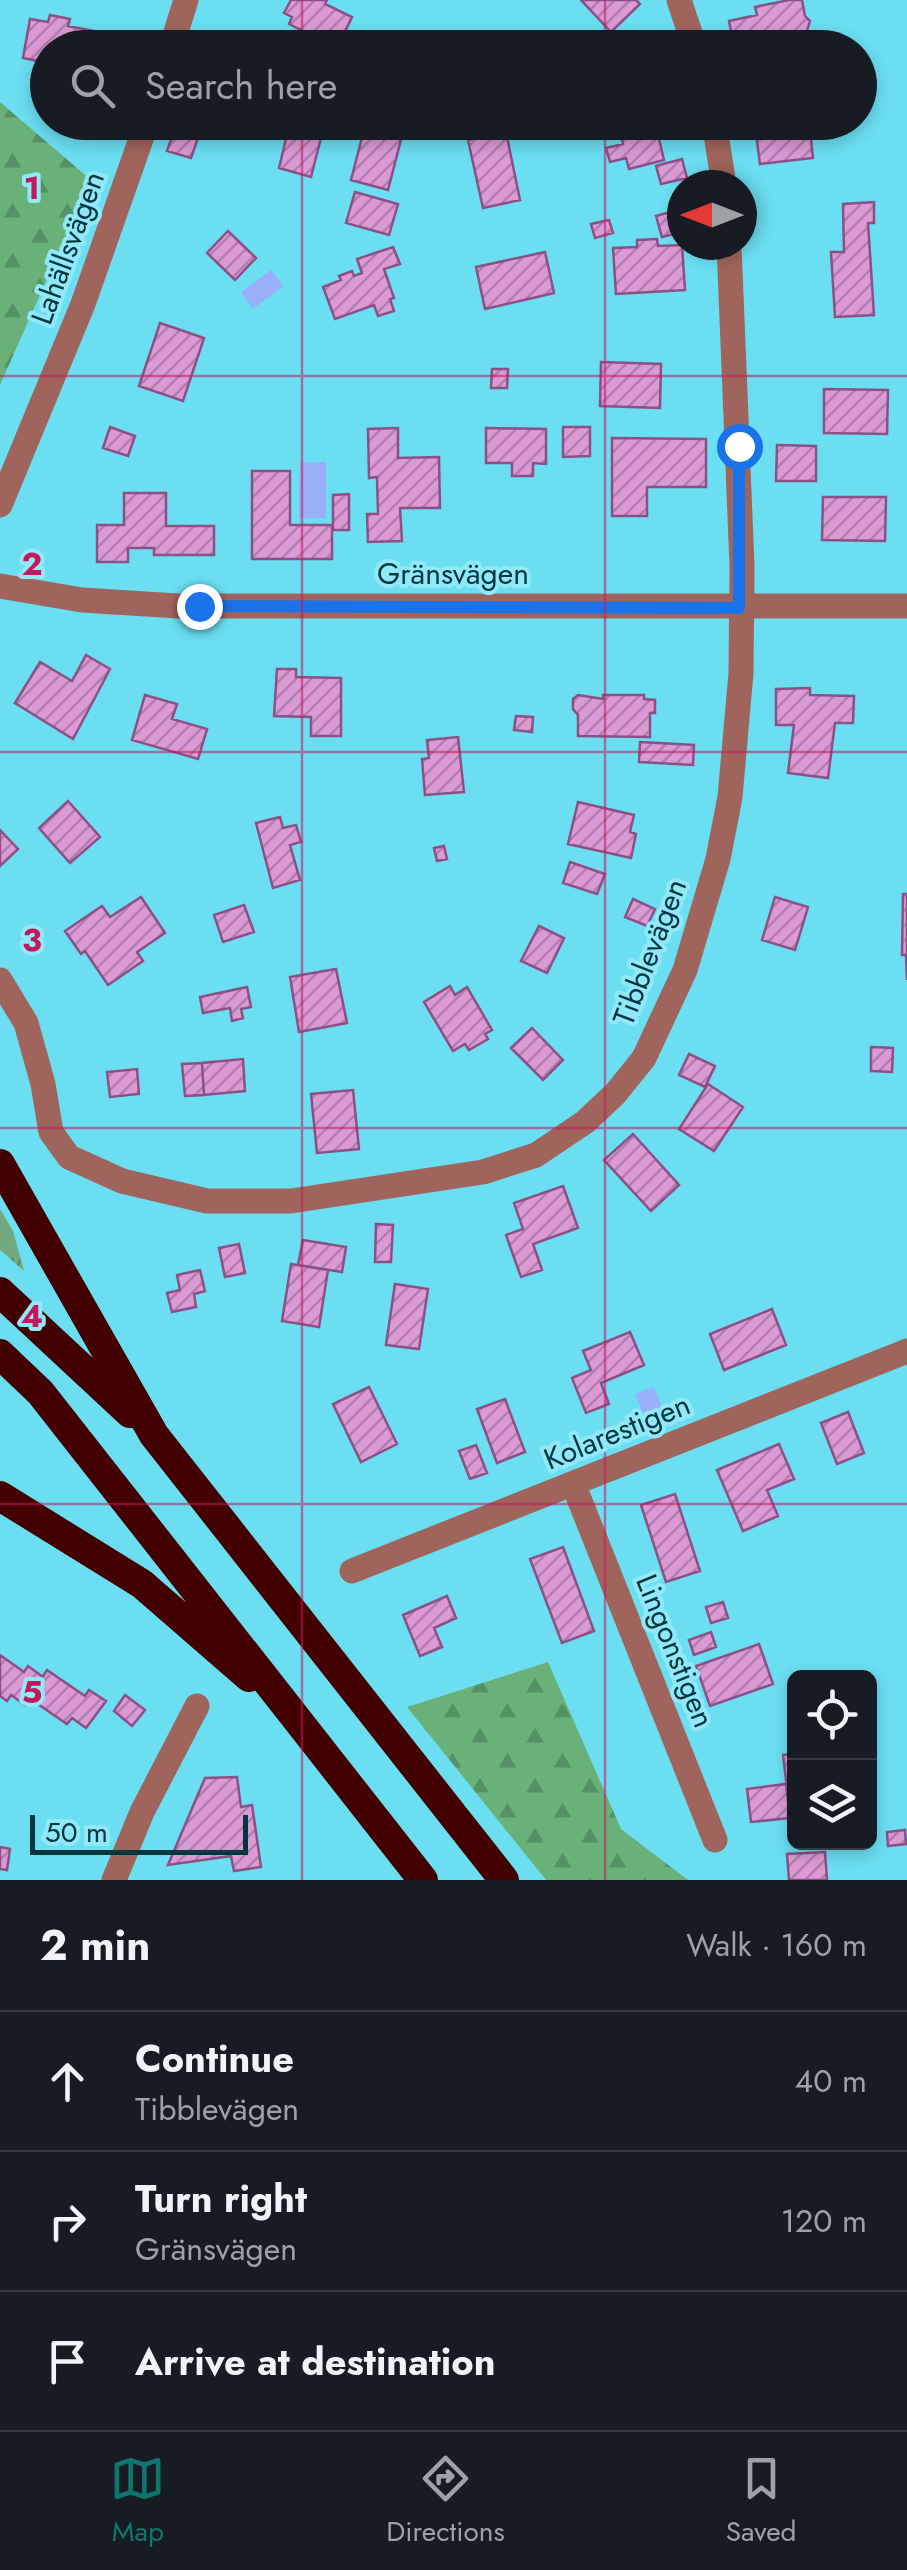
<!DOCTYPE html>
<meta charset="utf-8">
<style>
:root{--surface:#171b24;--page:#242831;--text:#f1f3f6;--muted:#9ea1a6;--line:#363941;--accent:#0f766e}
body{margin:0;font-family:Jost,sans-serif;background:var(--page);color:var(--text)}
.controls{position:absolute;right:30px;bottom:30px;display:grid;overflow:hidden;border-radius:15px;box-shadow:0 5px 15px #0003}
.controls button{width:90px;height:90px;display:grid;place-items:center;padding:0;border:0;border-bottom:2px solid var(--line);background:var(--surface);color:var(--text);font:50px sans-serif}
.compass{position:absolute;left:667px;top:170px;width:90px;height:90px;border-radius:50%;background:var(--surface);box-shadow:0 5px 15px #0003;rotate:270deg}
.scale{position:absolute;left:30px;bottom:25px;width:218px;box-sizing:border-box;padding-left:10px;border:5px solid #00363e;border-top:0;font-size:28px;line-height:35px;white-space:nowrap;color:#00363e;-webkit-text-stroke:8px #91e8f8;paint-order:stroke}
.stop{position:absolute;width:30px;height:30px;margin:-22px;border:8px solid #1a73e8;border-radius:50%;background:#fff}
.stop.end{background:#1a73e8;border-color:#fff;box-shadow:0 2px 10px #0008}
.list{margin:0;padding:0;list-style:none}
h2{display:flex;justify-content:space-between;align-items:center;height:130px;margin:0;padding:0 40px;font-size:42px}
h2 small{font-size:32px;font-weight:400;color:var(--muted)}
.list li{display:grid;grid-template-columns:65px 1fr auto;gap:30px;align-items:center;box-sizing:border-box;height:140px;padding:0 40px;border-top:2px solid var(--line)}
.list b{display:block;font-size:38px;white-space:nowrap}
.list p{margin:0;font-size:32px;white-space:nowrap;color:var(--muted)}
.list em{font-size:32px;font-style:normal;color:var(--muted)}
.icon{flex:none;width:55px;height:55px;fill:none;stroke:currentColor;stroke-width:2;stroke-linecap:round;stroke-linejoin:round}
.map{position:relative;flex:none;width:907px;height:1880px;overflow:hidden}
.search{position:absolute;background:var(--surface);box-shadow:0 5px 15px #0003;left:30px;right:30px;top:30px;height:110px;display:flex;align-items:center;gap:25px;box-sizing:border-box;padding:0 35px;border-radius:55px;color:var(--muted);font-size:38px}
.sheet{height:550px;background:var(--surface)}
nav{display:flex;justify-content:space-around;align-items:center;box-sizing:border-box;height:140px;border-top:2px solid var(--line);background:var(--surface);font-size:28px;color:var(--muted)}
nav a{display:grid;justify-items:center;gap:5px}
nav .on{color:var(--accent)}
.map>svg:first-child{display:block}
</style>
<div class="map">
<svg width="907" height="1880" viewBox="0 0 907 1880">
<defs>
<pattern id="grass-tufts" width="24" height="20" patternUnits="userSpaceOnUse" patternTransform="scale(2.5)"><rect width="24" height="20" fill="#73a97e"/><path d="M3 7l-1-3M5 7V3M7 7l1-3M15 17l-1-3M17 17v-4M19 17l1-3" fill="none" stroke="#5c8a69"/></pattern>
<pattern id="forest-firs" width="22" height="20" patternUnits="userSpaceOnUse" patternTransform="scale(2.5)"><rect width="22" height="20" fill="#69b179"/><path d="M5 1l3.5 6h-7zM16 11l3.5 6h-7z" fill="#549165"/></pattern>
<pattern id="building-hatch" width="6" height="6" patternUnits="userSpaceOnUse" patternTransform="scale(2.5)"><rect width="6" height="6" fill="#dc9ad5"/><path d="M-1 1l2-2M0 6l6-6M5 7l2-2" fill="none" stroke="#b07eae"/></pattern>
</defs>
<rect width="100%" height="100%" fill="#6bdef2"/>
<path fill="url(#grass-tufts)" d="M0,1209L13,1231L24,1271L0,1250Z"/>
<path fill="url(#forest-firs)" d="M0,102L91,180L0,385Z
M548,1662L621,1829L688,1880H546L407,1707Z"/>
<path fill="#98b0fa" d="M271,270L283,286L253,309L241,292Z
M300,462H326V518H299Z
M654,1387L667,1421L649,1428L635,1394Z"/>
<path fill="url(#building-hatch)" stroke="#8b5086" stroke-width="2.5" d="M291,0H327L325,4L352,17L337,48L289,24L292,17L284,13Z
M581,0H636L640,4L611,32Z
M789,0H802L805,16L810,21L805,37L795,39V48L763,46L762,40L734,46L729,21L757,15L755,7Z
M50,15L70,19L68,26L104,33L102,48H48V63L23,58L30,19L48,22Z
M290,122H325L311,177L279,168Z
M366,122L403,132L388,190L351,180Z
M618,122H655L664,160L629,169L626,158L610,162L606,148L623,144Z
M788,122H809L813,158L760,164L755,126Z
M174,131L198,138L191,158L167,151Z
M506,132L520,200L483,208L468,140Z
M682,159L687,178L661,184L656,166Z
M355,192L398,204L389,235L346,223Z
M874,202V223H868L874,315L835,317L831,252H844L843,204Z
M682,209V232L662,237L656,216Z
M609,220L613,233L595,238L591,224Z
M228,231L256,258L235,280L207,253Z
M657,239L658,246L682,245L685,290L616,294L613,248L637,247V240Z
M393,247L400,264L384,269L394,298L390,299L394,311L378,316L374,305L335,319L323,287L341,280L339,276L352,271L354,276L362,273L357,259Z
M545,252L554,293L485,309L476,267Z
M160,323L204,338L183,401L139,386Z
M601,362L661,364L660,408L600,406Z
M492,369H508L507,388H491Z
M824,389L888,390L887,434L824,433Z
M110,427L135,436L128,456L103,448Z
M563,427H590V456L563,457Z
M398,428V458L439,457L440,508H400L402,541L368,542L367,514H378L377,477L369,478L368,429Z
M486,428L546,429V464L533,463V476H512V463H486Z
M612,438L706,439V487H647V516H612Z
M777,445L816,446V481H776Z
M252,471H290V525H332V559H252Z
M124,493H166V526H214V555H154V548H128V562H97V525H124Z
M349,494V530H333V495Z
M823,497H886L885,541L822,540Z
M86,655L110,669L73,739L15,703L40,662L72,681Z
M277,669H296V677L341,678V736H311V717L274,716Z
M810,688V695L854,696L853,723H835L828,778L788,773L794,725H776V689Z
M145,695L177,704L172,719L207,729L198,759L132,740Z
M578,695L603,699V695H644V699L655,700V713H650V737L578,736V715L573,709V699Z
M516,716L533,717L532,732L514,730Z
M458,737L464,792L425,795L422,759L429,758L427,740Z
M640,742L694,745L693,765L639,762Z
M68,801L100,837L70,863L39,828Z
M578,802L634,815L630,832L636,834L631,858L568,844Z
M280,817L283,828L296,825L301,842L290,845L300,880L273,888L256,823Z
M0,830L18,849L0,866Z
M444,846L447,859L437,861L434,848Z
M570,862L605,874L597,894L563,883Z
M903,894H907V980L906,955H902Z
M141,897L165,933L137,952L143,961L108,985L85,951L81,954L65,931L102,906L110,917Z
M775,897L808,907L795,950L762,940Z
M633,899L655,909L647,926L625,917Z
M244,905L254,932L223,942L214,915Z
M539,926L564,938L547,973L521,961Z
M336,969L347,1023L299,1032L290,977Z
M450,986L455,995L467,987L492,1030L485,1034L488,1039L469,1050L465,1044L453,1051L424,1002Z
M247,987L251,1007L241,1009L243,1018L232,1021L230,1008L203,1013L200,997Z
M532,1028L563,1060L543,1080L511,1048Z
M871,1047L893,1048L892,1072L871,1071Z
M689,1054L715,1066L705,1087L679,1075Z
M243,1059L245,1091L204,1095L202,1063Z
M202,1063L204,1095L185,1096L182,1064Z
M137,1069L139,1094L110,1097L107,1072Z
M708,1084L743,1107L714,1151L679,1129Z
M353,1090L359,1149L317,1153L311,1094Z
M633,1134L679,1185L651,1211L604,1160Z
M563,1186L578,1228L533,1244L542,1270L521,1277L506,1235L523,1229L514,1203Z
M376,1224L393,1225L391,1262H375Z
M303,1240L346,1247L342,1272L298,1265Z
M239,1244L245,1273L225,1277L219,1248Z
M291,1264L328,1270L319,1327L282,1321Z
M200,1270L205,1291L194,1294L196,1307L172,1312L167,1293L180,1290L177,1275Z
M395,1284L428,1289L419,1349L386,1345Z
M772,1309L786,1345L724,1370L710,1334Z
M630,1332L644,1365L601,1383L609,1404L586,1413L572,1378L591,1370L583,1351Z
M369,1387L397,1444L361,1462L333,1404Z
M505,1399L525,1452L497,1463L477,1409Z
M848,1412L864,1453L837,1464L821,1423Z
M779,1444L794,1479L767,1490L778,1516L743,1531L717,1470Z
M476,1445L487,1473L470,1479L459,1451Z
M675,1494L700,1571L666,1582L641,1505Z
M563,1547L594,1631L562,1643L530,1559Z
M447,1596L456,1618L434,1628L442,1647L420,1656L403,1615Z
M723,1602L728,1618L711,1623L706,1607Z
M711,1632L716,1647L694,1655L689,1640Z
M759,1644L773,1684L710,1706L696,1666Z
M0,1655L24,1672L28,1666L43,1677L25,1705L11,1695L7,1701L0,1696Z
M47,1670L85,1696L89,1690L106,1701L86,1728L72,1718L67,1724L29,1698Z
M125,1695L145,1710L132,1726L114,1711Z
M794,1754V1796H788L783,1755Z
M237,1777L241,1807L252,1805L261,1867L234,1871L231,1856L168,1865L205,1778Z
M786,1784L790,1818L751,1822L747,1789Z
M905,1830L906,1844L888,1846L887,1832Z
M0,1847L10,1849L7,1870L0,1869Z
M825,1852L827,1880H789L787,1854Z"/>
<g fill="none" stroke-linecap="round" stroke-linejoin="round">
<path stroke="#9f655c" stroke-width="25" d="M679,0L695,48
M171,48L186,0
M714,122L724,185
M0,505L83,304L147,122
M0,586L82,600L178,606H907
M0,980L26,1023L43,1084L51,1132L69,1157L122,1181L207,1201H291L483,1172L536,1155L585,1122L615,1094L644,1058L685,970L718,859L730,797L741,673L742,566L729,245
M574,1486L715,1840
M352,1571L907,1351
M114,1880L142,1812L197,1706"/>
<path stroke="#420000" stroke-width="30" d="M0,1164L154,1435L504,1880
M0,1292L130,1413
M0,1354L40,1392L423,1880
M0,1496L142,1584L249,1677"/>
</g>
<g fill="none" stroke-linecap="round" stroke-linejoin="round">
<path stroke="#1a73e8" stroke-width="12" d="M199,606L739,608V446"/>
</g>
<path fill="none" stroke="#c2185b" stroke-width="2.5" stroke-opacity="0.55" d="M302,0V48M605,0V48M302,122V1880M605,122V1880M0,376H907M0,752H907M0,1128H907M0,1504H907"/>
<g text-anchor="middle" stroke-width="8" stroke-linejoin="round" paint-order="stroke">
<g font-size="30" fill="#00363e" stroke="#91e8f8">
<text transform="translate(68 248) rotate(-70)" y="10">Lahällsvägen</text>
<text x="453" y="584">Gränsvägen</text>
<text transform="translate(650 952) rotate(-69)" y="10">Tibblevägen</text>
<text transform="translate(617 1432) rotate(-22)" y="10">Kolarestigen</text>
<text transform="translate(675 1651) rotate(68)" y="10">Lingonstigen</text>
</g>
</g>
<g font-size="32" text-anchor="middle" font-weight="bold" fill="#c2185b" stroke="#91e8f8" stroke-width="8" stroke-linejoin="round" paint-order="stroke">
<text x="32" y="199">1</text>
<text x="32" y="575">2</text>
<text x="32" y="951">3</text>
<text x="32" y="1327">4</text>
<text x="32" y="1703">5</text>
</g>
</svg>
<div class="controls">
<button><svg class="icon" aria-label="locate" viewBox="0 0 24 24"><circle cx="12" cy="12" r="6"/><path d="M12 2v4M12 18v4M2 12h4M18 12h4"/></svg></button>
<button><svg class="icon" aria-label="layers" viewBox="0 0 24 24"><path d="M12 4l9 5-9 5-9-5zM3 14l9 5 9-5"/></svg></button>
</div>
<svg class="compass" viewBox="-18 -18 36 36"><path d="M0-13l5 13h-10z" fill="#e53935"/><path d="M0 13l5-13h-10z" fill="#9ea1a6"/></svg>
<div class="scale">50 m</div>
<div class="stop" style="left:739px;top:446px"></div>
<div class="stop end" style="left:199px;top:606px"></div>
<div class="search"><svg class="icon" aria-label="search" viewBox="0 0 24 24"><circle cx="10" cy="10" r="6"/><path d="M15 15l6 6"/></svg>Search here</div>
</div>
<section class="sheet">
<h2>2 min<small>Walk · 160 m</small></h2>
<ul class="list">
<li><svg class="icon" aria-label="ahead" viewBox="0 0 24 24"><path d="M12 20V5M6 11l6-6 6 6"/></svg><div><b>Continue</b><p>Tibblevägen</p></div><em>40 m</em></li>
<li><svg class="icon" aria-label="right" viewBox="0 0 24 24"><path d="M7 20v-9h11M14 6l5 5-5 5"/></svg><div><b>Turn right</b><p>Gränsvägen</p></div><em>120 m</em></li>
<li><svg class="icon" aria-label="arrive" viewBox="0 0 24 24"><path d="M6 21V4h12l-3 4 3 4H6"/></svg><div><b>Arrive at destination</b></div></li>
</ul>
</section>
<nav>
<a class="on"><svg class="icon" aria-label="map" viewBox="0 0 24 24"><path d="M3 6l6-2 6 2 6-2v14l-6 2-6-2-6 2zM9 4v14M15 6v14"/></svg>Map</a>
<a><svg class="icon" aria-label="directions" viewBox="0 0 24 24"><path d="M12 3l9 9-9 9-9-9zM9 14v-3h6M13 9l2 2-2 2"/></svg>Directions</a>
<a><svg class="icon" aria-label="saved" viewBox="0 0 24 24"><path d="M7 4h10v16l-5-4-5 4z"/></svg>Saved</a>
</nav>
